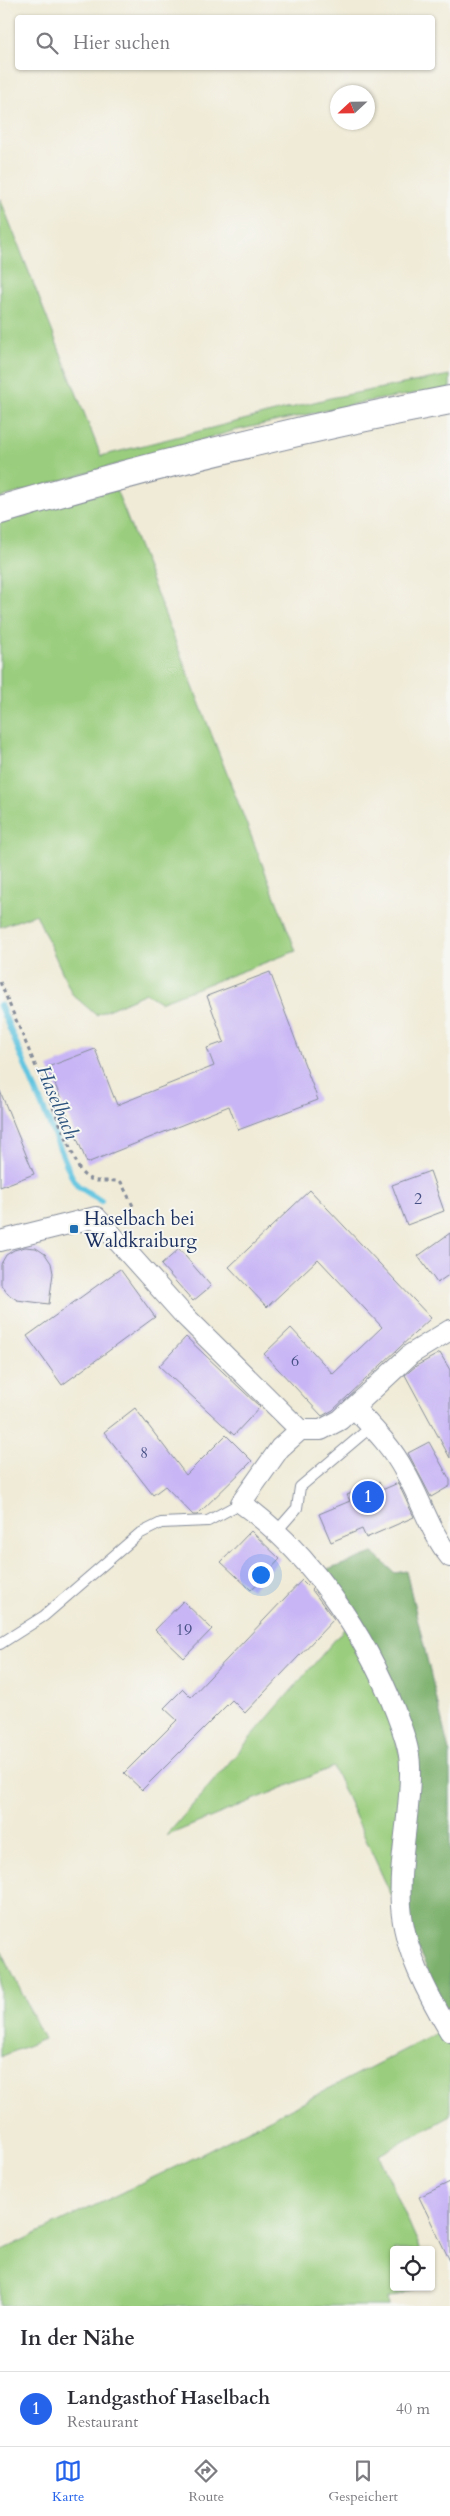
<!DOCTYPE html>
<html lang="de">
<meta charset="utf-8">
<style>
:root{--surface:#fff;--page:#f2f2f3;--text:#2b2b33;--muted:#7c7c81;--line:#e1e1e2;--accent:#2563eb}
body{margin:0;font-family:Cardo,serif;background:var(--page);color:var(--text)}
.controls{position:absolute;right:15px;bottom:15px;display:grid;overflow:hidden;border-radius:5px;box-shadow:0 1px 4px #0004}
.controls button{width:45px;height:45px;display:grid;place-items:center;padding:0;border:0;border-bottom:1px solid var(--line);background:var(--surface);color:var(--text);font:25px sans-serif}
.compass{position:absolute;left:330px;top:85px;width:45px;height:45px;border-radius:50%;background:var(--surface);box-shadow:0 1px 4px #0004;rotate:248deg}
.you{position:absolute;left:260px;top:1574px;width:18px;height:18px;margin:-12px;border:4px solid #fff;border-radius:50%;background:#1a73e8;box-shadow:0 0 0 8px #1a73e833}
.badge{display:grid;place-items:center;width:32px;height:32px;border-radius:50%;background:var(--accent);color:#fff;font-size:16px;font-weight:700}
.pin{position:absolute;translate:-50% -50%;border:2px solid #fff;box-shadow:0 1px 5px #0006}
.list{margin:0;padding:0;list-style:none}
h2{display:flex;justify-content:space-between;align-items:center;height:65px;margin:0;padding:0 20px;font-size:21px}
h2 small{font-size:16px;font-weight:400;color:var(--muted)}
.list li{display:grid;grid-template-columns:32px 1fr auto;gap:15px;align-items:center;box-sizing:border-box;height:75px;padding:0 20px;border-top:1px solid var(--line)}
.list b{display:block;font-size:19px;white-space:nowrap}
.list p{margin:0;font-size:16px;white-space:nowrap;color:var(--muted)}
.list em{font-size:16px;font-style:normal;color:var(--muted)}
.icon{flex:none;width:28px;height:28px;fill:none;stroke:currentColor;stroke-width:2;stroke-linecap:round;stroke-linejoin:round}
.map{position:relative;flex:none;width:450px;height:2306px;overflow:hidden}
.search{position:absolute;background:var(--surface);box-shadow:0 1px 4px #0004;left:15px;right:15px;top:15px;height:55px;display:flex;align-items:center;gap:12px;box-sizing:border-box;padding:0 18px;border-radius:5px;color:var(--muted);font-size:19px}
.sheet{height:140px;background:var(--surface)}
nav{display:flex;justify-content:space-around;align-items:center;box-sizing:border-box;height:70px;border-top:1px solid var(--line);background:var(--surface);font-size:14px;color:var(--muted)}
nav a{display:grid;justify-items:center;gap:2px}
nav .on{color:var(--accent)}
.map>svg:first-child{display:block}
</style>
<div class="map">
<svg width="450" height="2306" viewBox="0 0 450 2306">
<rect width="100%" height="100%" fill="#f6f6f2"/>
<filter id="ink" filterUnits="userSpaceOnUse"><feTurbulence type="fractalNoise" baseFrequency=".02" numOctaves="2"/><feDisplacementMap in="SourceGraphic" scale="10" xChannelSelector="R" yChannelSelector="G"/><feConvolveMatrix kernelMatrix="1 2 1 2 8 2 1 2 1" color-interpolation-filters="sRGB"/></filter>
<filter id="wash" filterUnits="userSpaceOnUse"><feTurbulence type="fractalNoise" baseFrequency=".0096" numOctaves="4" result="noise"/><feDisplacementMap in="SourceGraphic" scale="20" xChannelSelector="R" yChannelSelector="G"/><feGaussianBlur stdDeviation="1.12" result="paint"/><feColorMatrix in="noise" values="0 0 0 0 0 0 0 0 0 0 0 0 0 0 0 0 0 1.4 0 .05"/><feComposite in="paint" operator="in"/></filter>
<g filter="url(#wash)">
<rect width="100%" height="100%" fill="#f0ebd7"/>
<path fill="#9acd7d" stroke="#5a7e6e" d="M0,198L101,456L330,398L450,375V388L364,402L233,431L0,498Z
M116,489L296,951L160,1002L146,993L96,1015L72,994L36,914L0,927V523Z
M345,1628L379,1683L402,1761L392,1897L333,1767L166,1836Z
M0,1948L44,2039L0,2057Z
M443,2030L450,2042V2116L379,2155L421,2250H394V2287H420L388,2299L389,2306H0V2251L200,2155Z"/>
<path fill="#7bb06c" stroke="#4b7065" d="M373,1553L395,1573L406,1571L450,1755V2018L417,1947L409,1921V1851L415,1808L388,1673L357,1615L325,1571Z"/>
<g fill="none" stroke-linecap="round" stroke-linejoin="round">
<path stroke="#62c5e0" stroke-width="6" d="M0,1005L71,1175L78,1186L101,1201"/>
</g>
<g id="blocks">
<path fill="#c8b5f5" d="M270,972L318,1100L238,1130L229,1106L87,1163L48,1067L95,1049L117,1105L214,1066L207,1048L224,1042L207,996Z
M0,1091L34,1174L0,1187Z
M430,1171L444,1211L407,1225L392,1185Z
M310,1190L431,1318L333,1410L322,1416L264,1354L291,1328L333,1374L382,1327L318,1259L267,1307L229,1267Z
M450,1233V1274L437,1283L418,1256Z
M25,1247L36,1248L45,1254L51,1263L53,1273L49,1304L17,1300L8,1294L1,1285V1264L6,1255L14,1250Z
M179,1249L211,1286L193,1301L161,1265Z
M120,1269L155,1317L62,1385L27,1336Z
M186,1337L260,1407L234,1435L159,1366Z
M440,1353L450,1370V1458L405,1375L416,1366Z
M135,1408L186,1475L226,1435L252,1461L197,1515H193L165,1486L153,1495L104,1432Z
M429,1442L450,1480V1486L431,1497L408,1453Z
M379,1482L382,1490L398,1483L414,1517L366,1538L362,1529L331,1542L319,1514L350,1501L347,1495Z
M251,1531L280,1559L251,1590L221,1562Z
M302,1580L312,1590L334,1619L245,1713L232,1700L142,1790L124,1773L177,1720L164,1708L183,1689L191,1697Z
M183,1601L212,1629L184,1658L155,1630Z
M450,2182V2261L419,2197Z"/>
</g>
</g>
<g filter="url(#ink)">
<use href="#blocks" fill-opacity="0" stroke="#868d9a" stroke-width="1"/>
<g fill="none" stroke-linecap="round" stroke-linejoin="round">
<g stroke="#868d9a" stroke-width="12">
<path id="lane" d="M276,1532L297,1508L300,1487L372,1426
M0,1644L44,1616L139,1534L161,1523L208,1521L241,1503"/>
</g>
<g stroke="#868d9a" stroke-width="22">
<path id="street" d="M0,1241L96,1217L182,1313L300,1430H321L340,1420L411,1354L450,1330
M355,1409C374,1429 392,1447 405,1472C421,1499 430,1532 450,1557
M300,1430L280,1448L241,1503C309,1551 366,1635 396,1713C402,1729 410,1749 410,1767C411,1814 398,1860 401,1906C404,1950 428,1995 450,2032"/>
</g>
<g stroke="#868d9a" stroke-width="30">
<path id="secondary" d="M0,510C149,466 298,429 450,400"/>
</g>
<path stroke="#868d9a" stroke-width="3" stroke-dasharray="4 4" stroke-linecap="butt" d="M0,982L80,1171C94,1187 104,1178 121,1182L133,1206"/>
<use href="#lane" stroke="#fff" stroke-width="10"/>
<use href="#street" stroke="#fff" stroke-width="20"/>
<use href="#secondary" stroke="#fff" stroke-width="28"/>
</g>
</g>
<rect fill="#1f6fb2" stroke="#f6f6f2" stroke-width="2" x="69" y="1224" width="10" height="10" rx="2.5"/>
<g text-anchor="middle" stroke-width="4" stroke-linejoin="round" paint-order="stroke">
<g font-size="16" fill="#465084">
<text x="418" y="1204">2</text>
<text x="295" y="1366">6</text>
<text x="144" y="1458">8</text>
<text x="184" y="1635">19</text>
</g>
<g font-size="19" fill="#1b2f5e" stroke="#f6f6f2" text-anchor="start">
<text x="84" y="1225">Haselbach bei<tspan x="84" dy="22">Waldkraiburg</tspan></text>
</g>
<g font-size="20" font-style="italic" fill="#2d547e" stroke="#f6f6f2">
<text transform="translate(58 1102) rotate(67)" y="7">Haselbach</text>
</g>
</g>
</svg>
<div class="controls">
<button><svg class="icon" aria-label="locate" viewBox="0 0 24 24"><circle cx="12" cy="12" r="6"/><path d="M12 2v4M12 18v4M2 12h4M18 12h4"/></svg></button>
</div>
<svg class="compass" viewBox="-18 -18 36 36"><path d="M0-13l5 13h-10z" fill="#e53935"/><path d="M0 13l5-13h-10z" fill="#7c7c81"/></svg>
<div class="you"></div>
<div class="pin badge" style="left:368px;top:1497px">1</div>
<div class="search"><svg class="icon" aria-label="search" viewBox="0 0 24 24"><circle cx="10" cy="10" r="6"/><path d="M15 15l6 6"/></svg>Hier suchen</div>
</div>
<section class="sheet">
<h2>In der Nähe<small></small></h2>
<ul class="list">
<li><span class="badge">1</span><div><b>Landgasthof Haselbach</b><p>Restaurant</p></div><em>40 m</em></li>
</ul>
</section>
<nav>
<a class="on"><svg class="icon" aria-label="map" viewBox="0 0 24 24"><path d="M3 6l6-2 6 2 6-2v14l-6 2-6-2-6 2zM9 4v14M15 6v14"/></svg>Karte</a>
<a><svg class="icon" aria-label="directions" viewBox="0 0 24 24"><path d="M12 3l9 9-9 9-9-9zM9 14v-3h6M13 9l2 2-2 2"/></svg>Route</a>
<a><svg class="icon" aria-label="saved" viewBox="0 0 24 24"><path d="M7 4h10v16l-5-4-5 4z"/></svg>Gespeichert</a>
</nav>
